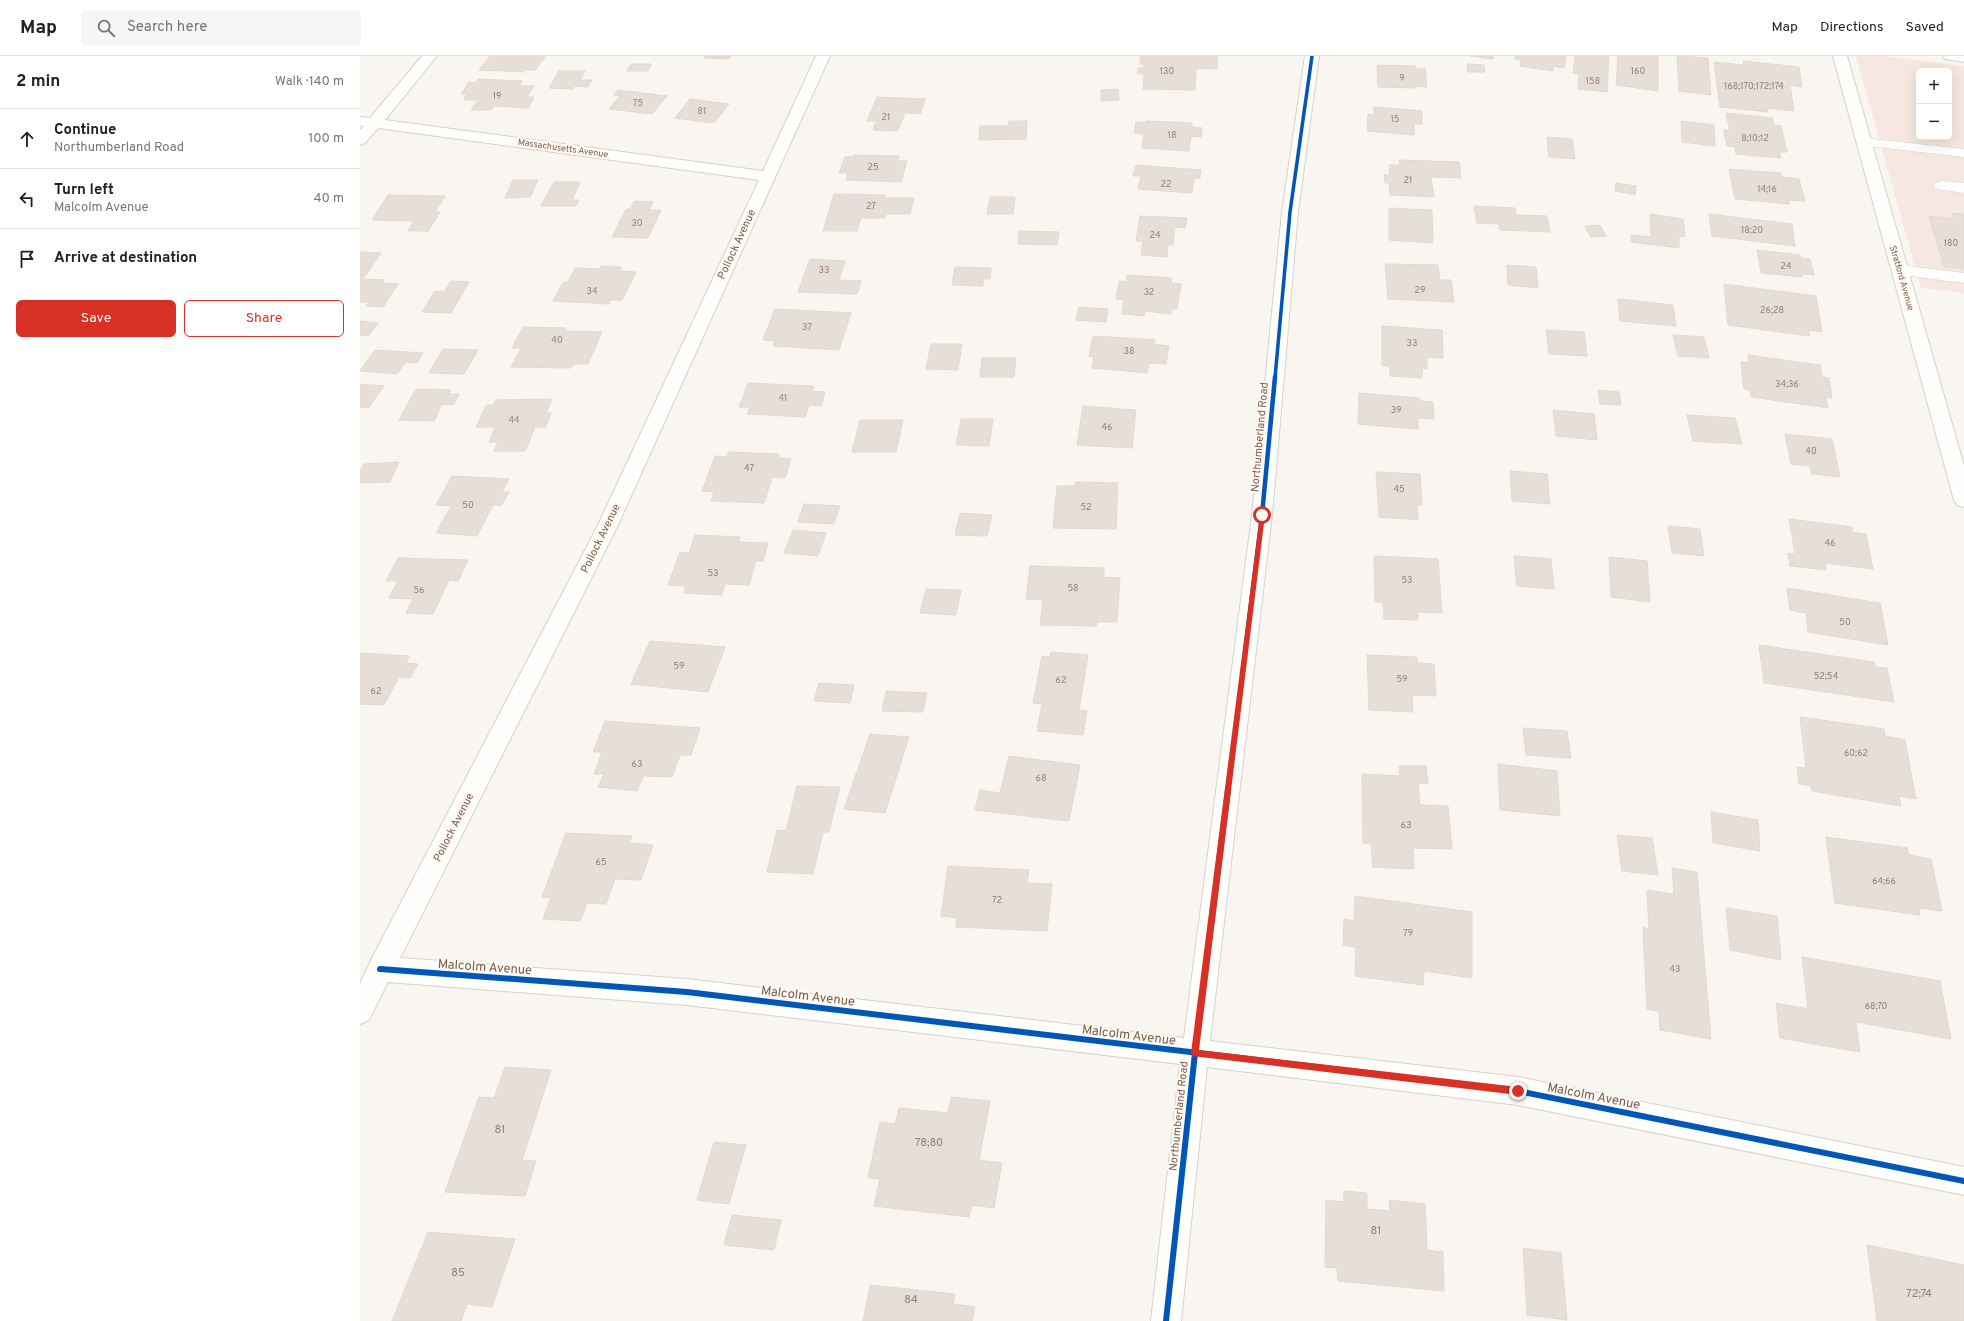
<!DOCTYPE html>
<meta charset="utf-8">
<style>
:root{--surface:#fff;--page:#f6f6f6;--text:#222;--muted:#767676;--line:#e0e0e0;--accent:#d93025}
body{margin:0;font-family:Overpass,sans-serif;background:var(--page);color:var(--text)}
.controls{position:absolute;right:12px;top:12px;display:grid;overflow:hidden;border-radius:6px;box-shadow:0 4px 16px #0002}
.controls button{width:36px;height:36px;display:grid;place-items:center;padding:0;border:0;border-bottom:1px solid var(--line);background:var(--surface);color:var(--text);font:20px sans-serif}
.stop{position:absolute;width:12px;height:12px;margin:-9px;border:3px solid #d93025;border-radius:50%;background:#fff}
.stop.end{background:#d93025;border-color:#fff;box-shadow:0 1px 4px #0008}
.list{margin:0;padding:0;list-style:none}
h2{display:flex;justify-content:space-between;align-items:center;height:52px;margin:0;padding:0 16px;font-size:17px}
h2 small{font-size:13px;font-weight:400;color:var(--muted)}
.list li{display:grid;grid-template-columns:26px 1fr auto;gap:12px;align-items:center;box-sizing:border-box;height:60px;padding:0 16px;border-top:1px solid var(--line)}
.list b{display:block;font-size:15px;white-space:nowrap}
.list p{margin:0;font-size:13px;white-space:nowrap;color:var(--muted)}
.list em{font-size:13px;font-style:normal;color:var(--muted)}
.actions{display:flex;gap:8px;padding:12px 16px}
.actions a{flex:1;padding:9px 0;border:1px solid var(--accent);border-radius:6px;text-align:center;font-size:14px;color:var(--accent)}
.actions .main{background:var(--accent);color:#fff}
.icon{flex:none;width:22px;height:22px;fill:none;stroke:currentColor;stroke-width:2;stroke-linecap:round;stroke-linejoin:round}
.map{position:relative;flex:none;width:1604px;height:1265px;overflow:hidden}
header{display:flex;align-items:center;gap:24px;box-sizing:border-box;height:56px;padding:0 20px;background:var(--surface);border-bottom:1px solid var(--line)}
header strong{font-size:19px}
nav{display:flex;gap:22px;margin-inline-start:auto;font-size:14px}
.search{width:280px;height:36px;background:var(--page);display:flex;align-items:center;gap:10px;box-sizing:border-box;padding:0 14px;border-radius:6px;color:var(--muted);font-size:15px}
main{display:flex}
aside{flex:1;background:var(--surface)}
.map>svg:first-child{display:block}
</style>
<header>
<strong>Map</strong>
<div class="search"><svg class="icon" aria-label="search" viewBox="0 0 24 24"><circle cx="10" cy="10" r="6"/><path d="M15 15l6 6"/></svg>Search here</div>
<nav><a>Map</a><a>Directions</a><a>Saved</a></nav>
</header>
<main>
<aside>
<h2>2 min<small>Walk · 140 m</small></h2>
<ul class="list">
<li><svg class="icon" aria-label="ahead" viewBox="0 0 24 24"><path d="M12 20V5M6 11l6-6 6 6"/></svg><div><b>Continue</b><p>Northumberland Road</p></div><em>100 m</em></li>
<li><svg class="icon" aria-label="left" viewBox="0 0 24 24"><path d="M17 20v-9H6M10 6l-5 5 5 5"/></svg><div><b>Turn left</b><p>Malcolm Avenue</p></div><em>40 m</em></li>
<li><svg class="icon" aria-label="arrive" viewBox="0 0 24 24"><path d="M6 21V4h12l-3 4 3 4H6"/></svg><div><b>Arrive at destination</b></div></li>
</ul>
<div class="actions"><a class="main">Save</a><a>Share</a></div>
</aside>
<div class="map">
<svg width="1604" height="1265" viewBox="0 0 1604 1265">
<rect width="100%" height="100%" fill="#f9f5f0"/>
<path fill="#f6e8e1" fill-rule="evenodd" d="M1496,0H1525L1604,10V237L1561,232ZM1559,15H1589V81H1559Z"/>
<path fill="#e6ded7" stroke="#e2d8d2" d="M130,0H161L185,1L175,14H165L164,16L119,14Z
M345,0H371L369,3L344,2Z
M781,0H857V13L836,12L835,34L783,33L784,18H778V12H784V8H780Z
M1110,0H1134L1133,3Z
M1156,0H1206L1204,12L1193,10V15L1160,10L1161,4L1155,3Z
M1215,0H1249L1247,36L1218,33L1219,18L1213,17Z
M1258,0H1298V35L1256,29Z
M1317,0L1348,2L1351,39L1319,35Z
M1383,5L1439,11L1442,31L1430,29L1434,55L1407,52L1408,56L1360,51L1354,6L1384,9Z
M271,8H291L288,15H267Z
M1107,8L1124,9L1125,16H1108Z
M1017,9L1055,10V13H1065L1067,31L1056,30V32L1018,31Z
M199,15H225L220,24H232L228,31L214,30L213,33L189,32Z
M118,23L162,25L159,30H174L167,41H174L168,52L134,50L131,54H111L118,44H104L107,38H101L109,26L116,27Z
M758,33L759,44L741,45V34Z
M258,34L307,40L292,58L249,53L260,40L254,39Z
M517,41L565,43L560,58L545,57L538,75L513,74L516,65H507Z
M330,43L369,48L354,67L315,62Z
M1014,51L1062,55V68H1054V79L1007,75L1008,58L1014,59Z
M1366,57L1412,62L1414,69L1421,70L1427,96H1419L1421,102L1376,98L1375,91L1367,90L1364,74L1370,75Z
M649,65H667L666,83L619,84L620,70H648Z
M786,65L832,67V71L842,72L841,81L831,80L829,95L782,92L784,78L774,77L776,66L786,67Z
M1321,65L1354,69L1355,90L1322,86Z
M1187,81L1212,83L1215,103L1189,101Z
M494,99L539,100L538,105H547L541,126L486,124L488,117H479L485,101H493Z
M1039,104L1099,106L1101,122L1071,121L1074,141L1030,139L1029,127H1025L1024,119H1030L1029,109H1040Z
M776,109L841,114L840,122H834L832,137L778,133L781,120H773Z
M1369,113L1421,117L1422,121L1439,123L1445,145L1428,144L1430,148L1375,143Z
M153,124H178L170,141L145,142Z
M194,126H220L212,144H219L216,150H181Z
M1256,127L1276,130L1275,139L1255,135Z
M474,138L525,139L524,142H554L550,158H526L525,162H501L497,175H463Z
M28,139L85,140L75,156H80L68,175H48L54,165L12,164Z
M630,141H655L653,158H627Z
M274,145L293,146L289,154H301L288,182L252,181L266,153H271Z
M1114,150L1155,152L1156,159L1187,160L1190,176L1140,174L1139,168L1117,167Z
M1029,152L1072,154L1073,187L1029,184Z
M1592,157L1604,158V213L1584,211L1569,160L1594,163Z
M1290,158L1323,163L1325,181L1319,180V192L1271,186V179L1291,181Z
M1349,158L1432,168L1435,190L1352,180Z
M780,160L827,162L825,172L815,171L813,189H808L807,201L781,199L783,185H776Z
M1240,169L1246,180L1231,181L1225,170Z
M659,175L699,176L697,189L658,188Z
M1397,194L1440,199L1441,202L1450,203L1454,219L1441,218L1442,221L1401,217Z
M0,196L21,197L3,223L24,224L22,227L38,228L23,251L6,250L9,246H0Z
M450,203L485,205L479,224L501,225L497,238L438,236Z
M1025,208L1078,209L1080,224H1091L1094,246L1028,243Z
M1147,209L1176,211L1178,232L1148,229Z
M241,210L261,211L259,215L276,216L262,244H250L249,248L193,245L203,226H208L215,212L239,213Z
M595,211L631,212L630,223H623V230L592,229Z
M767,219L812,222L811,227L821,228L817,253H812L811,258L785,255L784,260L762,258L764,244L756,243L759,225L766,226Z
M91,225L109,226L91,257L62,256L75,235L84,236Z
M1364,228L1456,240L1462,276L1449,274V280L1368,269Z
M1258,243L1313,249L1316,270L1260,265Z
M719,251L748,253L746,266L716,264Z
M415,253L491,257L479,294L413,290L415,285L403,284Z
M0,265L18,267L8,280L0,279Z
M1022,270L1082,274L1083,302L1067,301V313L1062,312V322L1030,320V310H1022Z
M163,271L206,272L204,275L242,276L228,308H213L211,312L151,311L161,292H152Z
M1186,274L1224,276L1227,300L1189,298Z
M1313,279L1344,281L1349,302L1318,300Z
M733,280L795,284L794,288L809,290L806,308L789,307L787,317L732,312L734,301L729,300Z
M571,288H602L598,314L566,313Z
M83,293L118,294L104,318L69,317Z
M15,294L63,297L57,307L46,306L37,318L0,315Z
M1388,299L1460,309L1462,321L1469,322L1472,342L1466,341L1468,352L1391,341L1390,334L1384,333L1381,306L1389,307Z
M622,302H656L654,321H620Z
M388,327L454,330L452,335L465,336L461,350L449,349L445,361L387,358L390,351H379Z
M0,328L24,330L8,352L0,351Z
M56,333L91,334L88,338H99L93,349L82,348L74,365L39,364Z
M1238,334L1259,336L1261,349L1240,348Z
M999,337L1060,342V345L1073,346L1074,363L1058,362V373L998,368Z
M192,343L186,357H191L186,371H175L165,395H134L138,386H129L135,371H116L126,349H133L136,344Z
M723,350L776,354L772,392L717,389Z
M1193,354L1234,358L1237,384L1196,380Z
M1327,359L1375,362L1382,388L1333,385Z
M601,363H633L629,390L596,389Z
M500,364H543L536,396H492Z
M1425,378L1472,383L1480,421L1452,418L1450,410L1431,408Z
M369,396L419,398L418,402L431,403L425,422L412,421L404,447L351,445L354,436L342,435L355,400L367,401Z
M39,406L30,426L0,427V416L4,408Z
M1150,415L1187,418L1190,448L1152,445Z
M1016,416L1060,418L1062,449H1057L1058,464L1019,461Z
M92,420L149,423L142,436H149L142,449H133L117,480L76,477L91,450L76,449Z
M716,426L758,427L756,473L693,472L697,430H715Z
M444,448L480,450L474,468L438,466Z
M600,457L632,459L627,480L595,479Z
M1429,463L1492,471V476L1506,478L1513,513L1465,507L1466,514L1430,510L1428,497L1435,498Z
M1308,470L1340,473L1344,500L1312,497Z
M433,474L466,477L458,500L424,497Z
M335,479L380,481L378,486L408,487L403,505H396L389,529L365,528L362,539L324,537L326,530L308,529L320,496L329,497Z
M1014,500L1078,503L1082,557L1058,556V564L1024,563L1023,546H1015Z
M1154,500L1191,503L1194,533L1157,530Z
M1249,501L1287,505L1290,546L1251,541Z
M38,502L108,504L98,525L89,524L73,558L46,557L53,543L29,542L38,525H26Z
M670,510L744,512V521L760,522L757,566H737L736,570L680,569L683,544L666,543Z
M1427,532L1520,547L1528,589L1448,576L1446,557L1430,554Z
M566,533L601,534L596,559L560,557Z
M290,585L365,591L348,636L271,628Z
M1399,589L1514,606L1515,611L1527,612L1534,646L1404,627Z
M691,596L728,599L719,654L727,655L723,679L677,675L682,648L673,647L682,600L690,601Z
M0,597L49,600L46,607L58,608L50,622L39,621L24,649L0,648Z
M1007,599L1057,601V607L1074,608L1076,640L1052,639L1053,656L1009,654Z
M459,627L494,629L490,647L454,645Z
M526,635L567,637L563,656L522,655Z
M1440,661L1524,673L1525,680L1545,684L1556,743L1539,740L1541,750L1452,735L1451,730L1439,728L1437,711L1446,712Z
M245,665L340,672L331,699H320L312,721L283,720L277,735L238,731L244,718H234L242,696H233Z
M1163,672L1207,675L1211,702L1166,699Z
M510,678L549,681L525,757L484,753Z
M649,700L720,709L709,765L615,754L620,734L640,737Z
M1138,708L1197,715L1200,760L1140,754Z
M1039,710H1066L1068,728L1058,727L1060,749L1088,750L1092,793L1053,792L1054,813L1013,811L1011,788L1003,787L1002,718L1040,720Z
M437,730L480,731L469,776H463L453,818L407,816L417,774L426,775Z
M1351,756L1398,764L1400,795L1353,787Z
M206,777L272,780L269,787L293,789L281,824L255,823L246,848L227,847L220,865L183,863L191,842L182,841Z
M1257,779L1292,782L1298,819L1262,815Z
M1466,781L1547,792L1549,799L1571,803L1582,855L1559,852L1560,859L1475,847Z
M588,810L669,814L667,827L692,828L687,875L596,871L597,862L581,860Z
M1312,812L1337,816L1351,983L1300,974L1299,955L1287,953L1283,871L1289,873L1287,834L1314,838Z
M995,840L1112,856V922L1064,915L1063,929L995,920L996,891L983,889L984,863L994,865Z
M1366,852L1417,860L1421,904L1370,894Z
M1442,901L1580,925L1591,983L1496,966L1500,996L1420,982L1416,947L1448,953Z
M145,1011L191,1014L162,1104L176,1105L165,1140L85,1136L119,1041L134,1042Z
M591,1041L630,1045L619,1104L642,1107L634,1152L612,1149L609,1161L514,1150L520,1123L508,1122L520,1066L535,1068L539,1052L588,1057Z
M354,1086L386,1089L369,1148L337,1144Z
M984,1135L1007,1137V1153L1030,1155L1029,1144L1065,1148L1067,1194L1083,1196L1084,1235L978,1225L977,1212L965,1211L966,1144L983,1146Z
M372,1159L421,1164L414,1194L364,1189Z
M68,1176L155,1183L132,1251L107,1248L101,1265H32Z
M1507,1189L1604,1209V1265H1517Z
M1163,1192L1201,1197L1207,1264L1167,1259Z
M510,1229L595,1238L593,1248L615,1251L612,1265H503Z"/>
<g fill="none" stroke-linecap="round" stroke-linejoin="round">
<g stroke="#d7d1cb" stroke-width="1">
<path id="lane" d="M1504,82L1604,93V101L1499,89L1497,86L1499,83Z
M1581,125L1604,127V137L1576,133L1573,130L1576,127Z
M1540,209L1604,217V227L1534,218L1532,214L1534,210Z"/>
</g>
<g stroke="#d7d1cb" stroke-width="2">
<path id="street" d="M62,0H77L25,64L403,115L456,0H470L257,471L40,902L327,923L824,982L892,459L922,156L945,0H959L938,156L912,459L850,985L1158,1021L1604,1111V1139L1158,1049L847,1011L821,1265H791L820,1008L327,949L28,926L9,964L0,968V928L11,904L237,471L399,124L18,72L5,87L0,89V74L4,70L0,69V61L10,62Z
M1473,0H1487L1604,410V451L1597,449L1594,444Z"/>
</g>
<g stroke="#d9d2cb" stroke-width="2">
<path id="secondary" d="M1583,0H1604V6L1585,3Z"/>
</g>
<use href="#lane" fill="#fefefd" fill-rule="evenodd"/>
<use href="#street" fill="#fefefd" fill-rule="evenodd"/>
<use href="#secondary" fill="#fefefd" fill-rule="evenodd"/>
<g stroke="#fffaf3" stroke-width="5.5">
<path id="cycleway-far2" d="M915,322L930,156L952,0"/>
</g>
<g stroke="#fffaf3" stroke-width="7">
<path id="cycleway-far1" d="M868,735L902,459L915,321"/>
</g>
<g stroke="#fffaf3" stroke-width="8">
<path id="cycleway" d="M20,913L327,936L1158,1035L1604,1125
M806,1265L835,997L868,734"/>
</g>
<use href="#cycleway-far2" stroke="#0057b8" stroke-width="3.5"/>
<use href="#cycleway-far1" stroke="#0057b8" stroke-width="4.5"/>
<use href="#cycleway" stroke="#0057b8" stroke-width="6"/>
</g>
<path fill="#d93025" d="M902,456L905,459L839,994L1158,1031L1161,1032V1038L1158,1039L832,1000L831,997L900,459Z"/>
<g text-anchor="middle" stroke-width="4" stroke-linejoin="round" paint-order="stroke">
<g font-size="9" fill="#977e72">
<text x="807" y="18">130</text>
<text x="1278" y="18">160</text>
<text x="1042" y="25">9</text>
<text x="1233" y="28">158</text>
<text x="1394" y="33">168;170;172;174</text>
<text x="137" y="43">19</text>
<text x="278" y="50">75</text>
<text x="342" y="58">81</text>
<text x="526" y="64">21</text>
<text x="1035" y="66">15</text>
<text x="812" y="82">18</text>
<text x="1395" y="85">8;10;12</text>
<text x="513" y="114">25</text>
<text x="1048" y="127">21</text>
<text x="806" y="131">22</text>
<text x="1407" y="136">14;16</text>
<text x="511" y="153">27</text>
<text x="277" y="170">30</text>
<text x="1392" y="177">18;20</text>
<text x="795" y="182">24</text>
<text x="1591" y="190">180</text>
<text x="1426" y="213">24</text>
<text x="464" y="217">33</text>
<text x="1060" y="237">29</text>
<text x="232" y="238">34</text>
<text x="789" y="239">32</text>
<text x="1412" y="257">26;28</text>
<text x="447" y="274">37</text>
<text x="197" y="287">40</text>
<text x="1052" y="290">33</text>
<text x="769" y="298">38</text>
<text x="1427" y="331">34;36</text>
<text x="423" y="345">41</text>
<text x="1036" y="357">39</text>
<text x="154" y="367">44</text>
<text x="747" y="374">46</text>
<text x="1451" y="398">40</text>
<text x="389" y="415">47</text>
<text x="1039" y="436">45</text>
<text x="108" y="452">50</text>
<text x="726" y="454">52</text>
<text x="1470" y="490">46</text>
<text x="353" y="520">53</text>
<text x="1047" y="527">53</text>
<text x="713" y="535">58</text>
<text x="59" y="537">56</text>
<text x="1485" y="569">50</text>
<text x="319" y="613">59</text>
<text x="1466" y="623">52;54</text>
<text x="1042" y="626">59</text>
<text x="701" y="627">62</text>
<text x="16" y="638">62</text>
<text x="1496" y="700">60;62</text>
<text x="277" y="711">63</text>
<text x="681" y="725">68</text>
<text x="1046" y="772">63</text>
<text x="241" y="809">65</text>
<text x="1524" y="828">64;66</text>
<text x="637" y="847">72</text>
<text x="1048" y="880">79</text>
<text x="1315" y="916">43</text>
<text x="1516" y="953">68;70</text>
</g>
<g font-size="9" fill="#7a5c4d" stroke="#fffaf3">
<text transform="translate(203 92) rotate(8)" y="3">Massachusetts Avenue</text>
<text transform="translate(1542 222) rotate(74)" y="3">Stratford Avenue</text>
</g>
<g font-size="11" fill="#7a5c4d" stroke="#fffaf3">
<text transform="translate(376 188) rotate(-65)" y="4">Pollock Avenue</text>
<text transform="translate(899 381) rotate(-85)" y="4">Northumberland Road</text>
<text transform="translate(240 482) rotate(-64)" y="4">Pollock Avenue</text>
<text transform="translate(93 771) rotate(-63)" y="4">Pollock Avenue</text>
<text transform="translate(818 1060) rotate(-84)" y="4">Northumberland Road</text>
</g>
<g font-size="11" fill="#977e72">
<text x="140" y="1077">81</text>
<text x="569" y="1090">78;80</text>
<text x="1016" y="1178">81</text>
<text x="98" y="1220">85</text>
<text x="1559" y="1241">72;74</text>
<text x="551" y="1247">84</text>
</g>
<g font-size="13" fill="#7a5c4d" stroke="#fffaf3">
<text transform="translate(125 910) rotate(4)" y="5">Malcolm Avenue</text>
<text transform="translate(448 939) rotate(7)" y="5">Malcolm Avenue</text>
<text transform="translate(769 978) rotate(7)" y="5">Malcolm Avenue</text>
<text transform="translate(1234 1039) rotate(11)" y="5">Malcolm Avenue</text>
</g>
</g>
</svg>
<div class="controls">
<button>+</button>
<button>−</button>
</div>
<div class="stop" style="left:902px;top:459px"></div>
<div class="stop end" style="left:1158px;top:1035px"></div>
</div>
</main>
